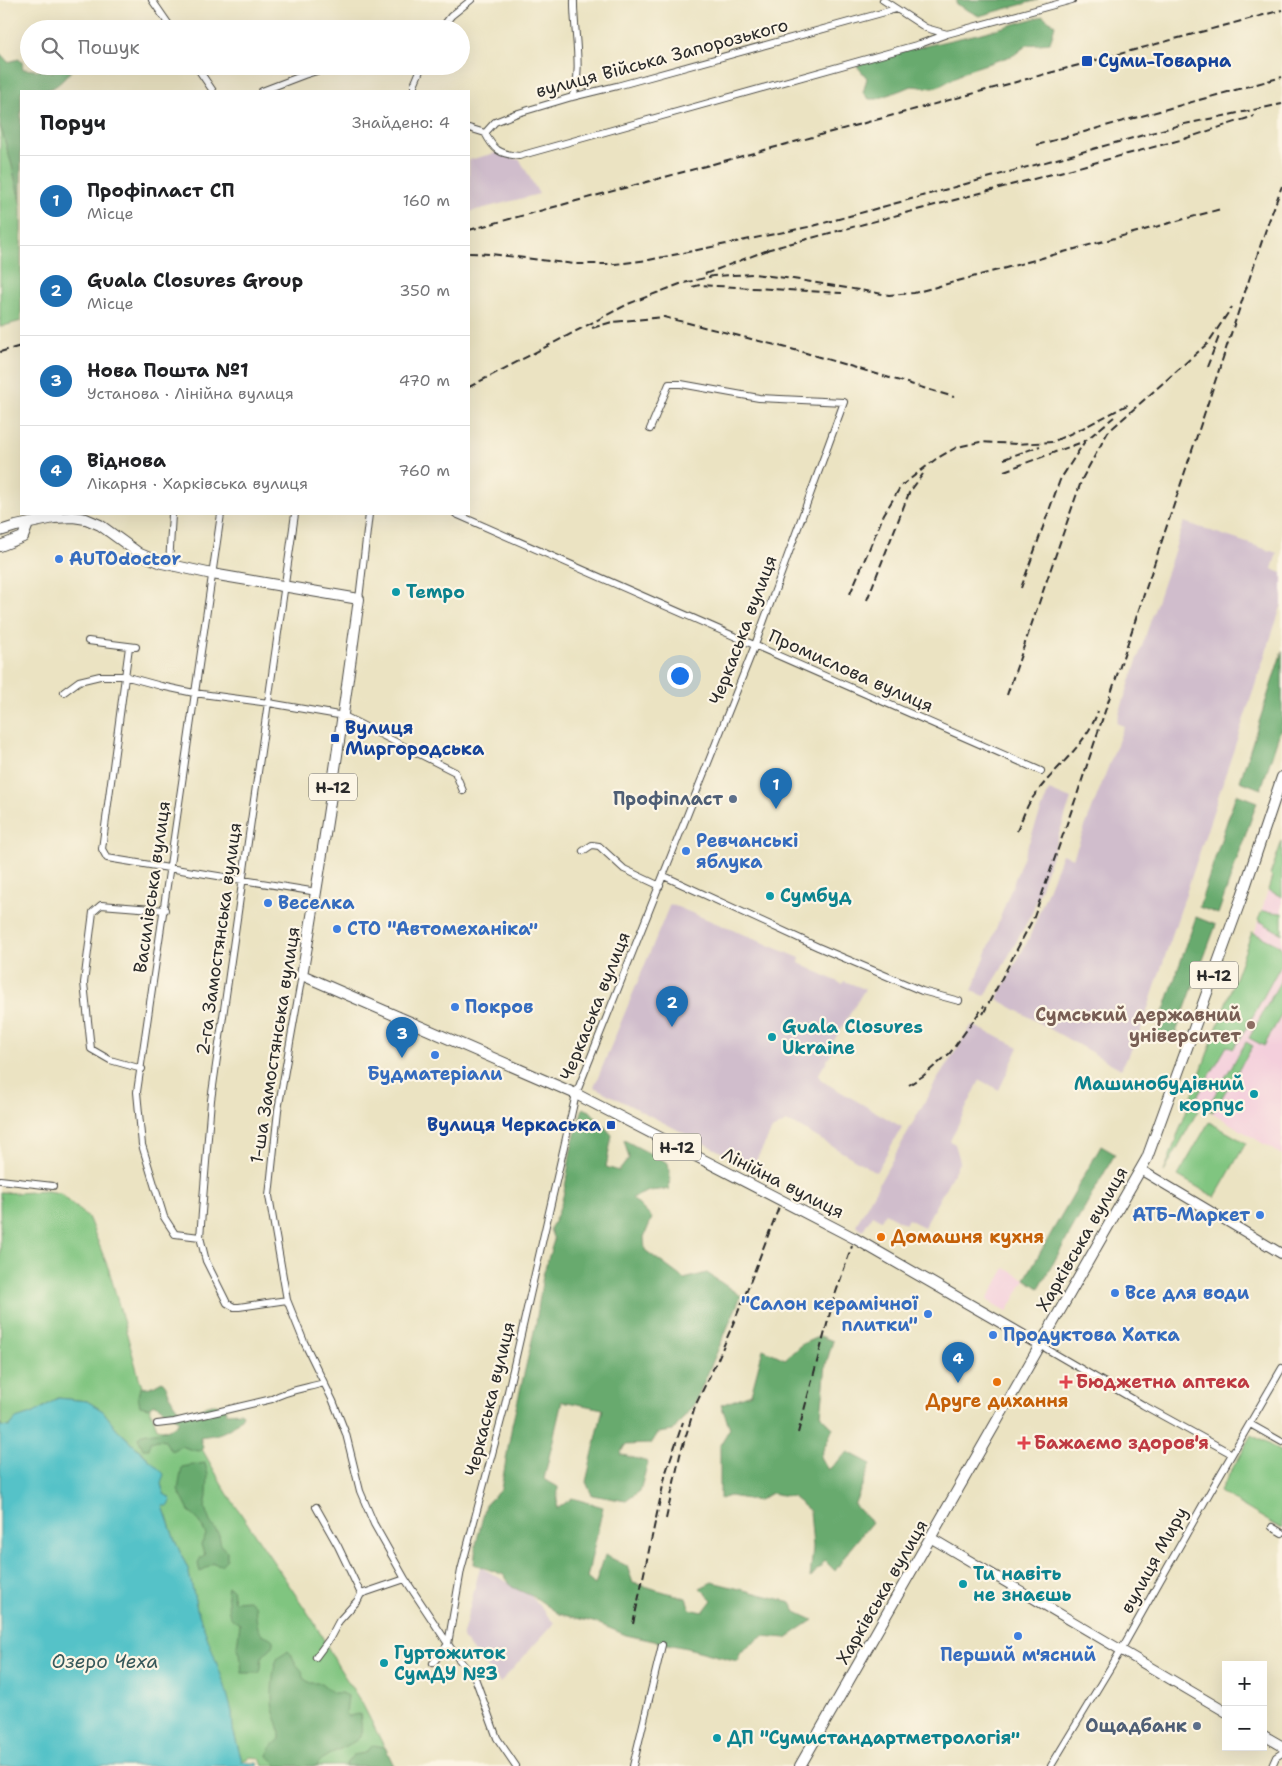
<!DOCTYPE html>
<html lang="uk">
<meta charset="utf-8">
<style>
:root{--surface:#fff;--page:#f6f6f6;--text:#202124;--muted:#757577;--line:#e0e0e0;--accent:#1f6fb2}
body{margin:0;font-family:"Shantell Sans",sans-serif;background:var(--page);color:var(--text)}
.controls{position:absolute;right:15px;bottom:15px;display:grid;overflow:hidden;border-radius:0px;box-shadow:0 5px 20px #0002}
.controls button{width:45px;height:45px;display:grid;place-items:center;padding:0;border:0;border-bottom:1px solid var(--line);background:var(--surface);color:var(--text);font:25px sans-serif}
.you{position:absolute;left:679px;top:675px;width:18px;height:18px;margin:-12px;border:4px solid #fff;border-radius:50%;background:#1a73e8;box-shadow:0 0 0 8px #1a73e833}
.badge{display:grid;place-items:center;width:32px;height:32px;border-radius:50%;background:var(--accent);color:#fff;font-size:16px;font-weight:700}
.pin{position:absolute;translate:-50% -41px;filter:drop-shadow(0 1px 2px #0008)}
.pin::after{content:'';position:absolute;top:26px;width:18px;height:15px;background:inherit;clip-path:polygon(0 0,100% 0,50% 100%)}
.list{margin:0;padding:0;list-style:none}
h2{display:flex;justify-content:space-between;align-items:center;height:65px;margin:0;padding:0 20px;font-size:21px}
h2 small{font-size:16px;font-weight:400;color:var(--muted)}
.list li{display:grid;grid-template-columns:32px 1fr auto;gap:15px;align-items:center;box-sizing:border-box;height:90px;padding:0 20px;border-top:1px solid var(--line)}
.list b{display:block;font-size:19px;white-space:nowrap}
.list p{margin:0;font-size:16px;white-space:nowrap;color:var(--muted)}
.list em{font-size:16px;font-style:normal;color:var(--muted)}
.icon{flex:none;width:28px;height:28px;fill:none;stroke:currentColor;stroke-width:2;stroke-linecap:round;stroke-linejoin:round}
.map{position:relative;flex:none;width:1282px;height:1766px;overflow:hidden}
.search{position:absolute;background:var(--surface);box-shadow:0 5px 20px #0002;left:20px;top:20px;width:450px;height:55px;display:flex;align-items:center;gap:12px;box-sizing:border-box;padding:0 18px;border-radius:28px;color:var(--muted);font-size:19px}
.panel{position:absolute;background:var(--surface);box-shadow:0 5px 20px #0002;left:20px;top:90px;width:450px;height:425px;border-radius:0px}
.map>svg:first-child{display:block}
</style>
<div class="map">
<svg width="1282" height="1766" viewBox="0 0 1282 1766">
<rect width="100%" height="100%" fill="#fcf5e5"/>
<filter id="ink" filterUnits="userSpaceOnUse"><feTurbulence type="fractalNoise" baseFrequency=".02" numOctaves="2"/><feDisplacementMap in="SourceGraphic" scale="10" xChannelSelector="R" yChannelSelector="G"/><feConvolveMatrix kernelMatrix="1 2 1 2 8 2 1 2 1" color-interpolation-filters="sRGB"/></filter>
<filter id="wash" filterUnits="userSpaceOnUse"><feTurbulence type="fractalNoise" baseFrequency=".0096" numOctaves="4" result="noise"/><feDisplacementMap in="SourceGraphic" scale="20" xChannelSelector="R" yChannelSelector="G"/><feGaussianBlur stdDeviation="1.12" result="paint"/><feColorMatrix in="noise" values="0 0 0 0 0 0 0 0 0 0 0 0 0 0 0 0 0 1.4 0 .05"/><feComposite in="paint" operator="in"/></filter>
<g filter="url(#wash)">
<rect width="100%" height="100%" fill="#ebe3c2"/>
<path fill="#f4cfdc" d="M1282,841V1155L1191,1100L1249,951L1272,877L1270,875Z
M1005,1268L1025,1279L1007,1312L987,1300Z"/>
<path fill="#d0bdcc" d="M495,153L520,160L539,194L469,212V160Z
M1184,522L1277,553L1272,569L1282,573V604L1139,1035L1121,1069L997,999L1029,938L1062,854L1073,858L1124,726L1116,723Z
M1049,790L1071,799L1032,913L1001,970L985,996L972,991Z
M670,904L800,958L799,963L842,984L844,981L865,989L830,1047L833,1051L818,1075L822,1081L902,1127L876,1172L796,1125L786,1122L772,1130L752,1168L594,1087Z
M972,1025L1019,1047L999,1090L980,1080L950,1141L955,1144L960,1161L924,1227L908,1219L905,1224L885,1213L881,1220L872,1215L863,1230L856,1225L935,1083Z
M480,1567L529,1594L554,1623L500,1683L462,1638Z"/>
<path fill="#80c580" stroke="#567856" d="M0,125L12,165L21,206V321L0,327Z
M1282,841V897L1268,890L1272,877L1270,875Z
M1262,911L1282,913V934L1258,920Z
M1252,932L1280,946L1282,950V963L1242,1036L1233,1049L1227,1046L1196,1099L1202,1103L1164,1172Z
M1282,978V1014L1264,1046L1249,1038Z
M1246,1042L1253,1046L1213,1112L1207,1108Z
M1209,1122L1246,1143L1215,1197L1178,1176Z
M47,1191L60,1193L89,1219L109,1270L140,1381L157,1428L194,1435L227,1493L314,1622L338,1666L363,1705L394,1766H263L260,1758L251,1757L242,1761L233,1730L232,1712L197,1609L188,1569L175,1541L163,1506L169,1497L164,1494L161,1484L149,1459L117,1429L103,1411L87,1401L58,1398L34,1413L16,1419L9,1427L1,1426L0,1192L17,1193Z
M1252,1435L1282,1452V1529L1219,1492Z"/>
<path fill="#68aa6e" stroke="#4a6a4c" d="M957,0H1038L979,16L956,4Z
M1043,16L1055,25L1050,43L1027,45L1014,55L968,70L940,86L933,88L912,86L877,99H869L863,93L867,78L857,66L872,58L982,33Z
M0,53L8,62L19,59L22,62L23,69L54,72L60,66H75C55,91 52,91 21,91V205L12,165L0,125Z
M1282,651V725L1261,789L1240,781Z
M1236,794L1257,802L1218,914L1199,907Z
M1196,917L1216,925L1172,1043L1155,1036Z
M583,1108L590,1111L612,1135L606,1167L619,1171L629,1158L624,1140L668,1163L670,1178L669,1189L649,1191L632,1198L652,1218L644,1237L645,1250L684,1279L707,1273L741,1296L695,1403L673,1431L658,1433L651,1444L625,1445L620,1454L648,1462L640,1491L626,1501L592,1495L586,1482L603,1409L562,1401L544,1479L558,1487L557,1509L572,1498L603,1507L587,1578L595,1585L605,1555L627,1566L633,1583L686,1598L690,1609L703,1612L712,1600L700,1588L712,1582L791,1602L796,1612L813,1620L786,1638L763,1636L741,1652L737,1661L691,1649L626,1635L597,1623L559,1614L536,1598L512,1587L504,1575L474,1564L476,1544L486,1504L501,1489L512,1425L536,1323L543,1275L554,1240L550,1229C565,1204 566,1178 571,1150C574,1136 579,1122 583,1108Z
M1101,1146L1115,1154L1039,1288L1025,1279Z
M820,1336L833,1341L826,1364L821,1416L833,1428L820,1457L828,1470L848,1452L871,1464L854,1505L872,1522L849,1550L835,1571L825,1561L810,1578L813,1547L810,1511L793,1497L771,1493L758,1501L730,1496L720,1499V1445L730,1428L721,1405L751,1394L763,1349L785,1359L802,1344Z
M162,1381C169,1387 169,1398 175,1405C188,1421 200,1406 212,1404C215,1404 220,1405 224,1405L227,1413L240,1412L243,1414C240,1424 223,1434 213,1435C208,1436 205,1436 200,1437L203,1448L200,1451L192,1450L181,1446L171,1451L165,1441L158,1440L150,1442L149,1449H143L138,1438L140,1435C152,1430 171,1434 179,1421C175,1417 171,1417 168,1414C163,1410 161,1406 154,1404L148,1408L140,1406L138,1396L140,1388L151,1387Z
M205,1463L208,1475L207,1495L205,1508L210,1522L219,1535L221,1546L227,1551V1559L221,1565L213,1563L200,1572L198,1564L201,1557L205,1555L201,1545L206,1535L200,1522L189,1511L178,1490L182,1467Z
M228,1587L232,1589L234,1601L249,1600L255,1606C256,1612 256,1628 261,1633C265,1637 277,1637 272,1646C270,1651 264,1653 262,1658C260,1664 263,1668 259,1673H242L240,1654L237,1647L240,1624C229,1618 229,1616 228,1604C228,1597 226,1594 228,1587Z
M288,1651L291,1654L296,1664L302,1671L303,1678L310,1683H321L333,1693H342L348,1696L346,1714L349,1716L360,1714C361,1720 362,1729 361,1734C359,1745 324,1751 317,1766H278L268,1756L270,1748L280,1739C280,1723 276,1722 273,1709C271,1700 272,1665 278,1658C280,1656 285,1654 288,1651Z
M373,1745L385,1747L394,1766H344L353,1755L365,1753Z"/>
<path fill="#54c2c8" stroke="#40767a" d="M58,1398L87,1401L103,1411L117,1429L164,1474L161,1484L164,1494L169,1497L171,1501L169,1506H163L175,1541L188,1569L197,1609L225,1686L232,1712L233,1730L242,1761L248,1763H257L258,1766H0V1423L1,1426L9,1427L16,1419L34,1413Z"/>
</g>
<g filter="url(#ink)">
<g fill="none" stroke-linecap="round" stroke-linejoin="round">
<g stroke="#484742" stroke-width="8">
<path id="minor" d="M152,0L172,29
M883,0L926,28L947,34L1072,0
M441,29L451,16L471,0
M196,66L213,91
M262,91L304,75L333,66
M414,91V85L422,66
M572,97C584,74 573,27 574,0
M469,128L485,133L495,122L515,114L572,97L617,86L896,9
M485,133C494,150 499,154 519,156L920,44L947,34
M456,514L1041,771
M169,565L172,514
M359,599L369,514
M88,641L136,647
M129,647L102,849L107,858L317,892
M64,692L79,681L100,676H124L161,686L194,693L269,703L344,716L455,772L463,791
M583,851L592,845L599,846L624,869L660,886
M664,876L818,947L922,991L959,1001
M302,975L278,1110L269,1196L287,1300L304,1342L333,1401L346,1434L360,1491L374,1524L405,1579L456,1656L475,1678L497,1738L516,1766
M142,1069L110,1060L91,1049L84,983L93,912L101,905L165,910
M0,1180L53,1186
M200,1237L175,1234L164,1217L142,1145L137,1092L221,514
M287,1300L239,1307H234L227,1303L206,1261L200,1237L211,1100L295,514
M1040,1345L1143,1405L1232,1454
M157,1424L174,1422L272,1399C287,1390 307,1388 324,1383
M1250,1424L1282,1442
M316,1507L338,1546L361,1594
M1272,1527L1282,1533
M316,1657L330,1638L339,1621L358,1600L361,1594L405,1579
M433,1663L448,1644L461,1570L504,1409L576,1094L755,645L844,402L759,398L681,384H669L650,429
M633,1766L662,1645
M1051,1766L1121,1650L1210,1492L1282,1368
M1272,1766L1276,1757L1282,1753"/>
</g>
<g stroke="#484742" stroke-width="11">
<path id="secondary" d="M1141,1170L1282,1254
M931,1538L1226,1712
M1263,1735L1282,1746"/>
</g>
<g stroke="#484742" stroke-width="12">
<path id="primary" d="M0,531L16,526L54,518L73,517L86,519L100,525L140,554L162,563L212,574L359,599C342,724 324,850 302,975L576,1094L854,1238L1040,1345
M0,546L23,537L28,524
M800,1766L1147,1158L1241,899L1282,777"/>
</g>
<use href="#minor" stroke="#fff" stroke-width="6"/>
<use href="#secondary" stroke="#fff" stroke-width="9"/>
<use href="#primary" stroke="#fff" stroke-width="10"/>
<path stroke="#2b2b2b" stroke-width="2" stroke-dasharray="8 4" stroke-linecap="butt" d="M1037,145L1282,77
M469,230L1282,10
M766,250L1184,139L1254,116
M469,253L491,254L574,264H615L649,260L813,226L1180,125L1282,104
M705,274L773,248
M692,287L700,285L842,293
M592,328L612,322L664,317L799,351L954,397
M0,352L21,346
M1207,367L1220,334
M469,387L628,304L680,284L713,276L753,274L793,279L889,295L914,293L1221,209
M1004,459L1040,446
M1004,471L1085,441
M1021,588L1060,480L1085,441L1114,417
M850,594L884,514L901,486L936,459L957,447L980,442L1017,444L1052,442L1083,428L1131,403
M867,600L909,493L923,474
M1007,695L1082,479L1108,432L1208,343L1232,307
M1017,831C1022,820 1026,806 1034,796C1055,767 1086,746 1098,711
M983,1014L1034,917L1077,795L1266,229L1282,186
M909,1085L923,1076L950,1053L984,1006
M798,1433L834,1298L852,1246
M666,1519L680,1455L695,1406L718,1359L744,1298L779,1207
M633,1624L666,1472L683,1422"/>
</g>
</g>
<g fill="#1a4fb4" stroke="#fcf5e5" stroke-width="2">
<rect x="1081" y="55" width="12" height="12" rx="2.5"/>
<rect x="330" y="733" width="10" height="10" rx="2.5"/>
<rect x="606" y="1120" width="10" height="10" rx="2.5"/>
</g>
<g fill="#3f7fe0" stroke="#fcf5e5" stroke-width="2">
<circle cx="59" cy="559" r="5"/>
<circle cx="686" cy="851" r="5"/>
<circle cx="268" cy="903" r="5"/>
<circle cx="337" cy="929" r="5"/>
<circle cx="455" cy="1007" r="5"/>
<circle cx="435" cy="1055" r="5"/>
<circle cx="1260" cy="1215" r="5"/>
<circle cx="1115" cy="1293" r="5"/>
<circle cx="928" cy="1314" r="5"/>
<circle cx="993" cy="1335" r="5"/>
<circle cx="1018" cy="1636" r="5"/>
</g>
<g fill="#0f9aa8" stroke="#fcf5e5" stroke-width="2">
<circle cx="396" cy="592" r="5"/>
<circle cx="770" cy="896" r="5"/>
<circle cx="772" cy="1037" r="5"/>
<circle cx="1254" cy="1094" r="5"/>
<circle cx="963" cy="1584" r="5"/>
<circle cx="384" cy="1663" r="5"/>
<circle cx="717" cy="1738" r="5"/>
</g>
<g fill="#5c6f8a" stroke="#fcf5e5" stroke-width="2">
<circle cx="733" cy="799" r="5"/>
<circle cx="1197" cy="1726" r="5"/>
</g>
<circle fill="#8d6e63" stroke="#fcf5e5" stroke-width="2" cx="1251" cy="1025" r="5"/>
<g fill="#e8710a" stroke="#fcf5e5" stroke-width="2">
<circle cx="881" cy="1237" r="5"/>
<circle cx="997" cy="1382" r="5"/>
</g>
<g fill="#e0444e" stroke="#fcf5e5" stroke-width="2">
<path d="M1063.5 1374.5h5v5h5v5h-5v5h-5v-5h-5v-5h5z"/>
<path d="M1021.5 1435.5h5v5h5v5h-5v5h-5v-5h-5v-5h5z"/>
</g>
<g text-anchor="middle" stroke-width="4.5" stroke-linejoin="round" paint-order="stroke">
<g fill="#fcf5e5" stroke="#6a6863" stroke-width="1">
<rect x="309" y="773.5" width="48" height="27" rx="4"/>
<rect x="1190" y="961.5" width="48" height="27" rx="4"/>
<rect x="653" y="1133.5" width="48" height="27" rx="4"/>
</g>
<g font-size="16" font-weight="bold" fill="#2b2b2b">
<text x="333" y="793">Н-12</text>
<text x="1214" y="981">Н-12</text>
<text x="677" y="1153">Н-12</text>
</g>
<g font-size="18" fill="#2b2b2b" stroke="#fcf5e5">
<text transform="translate(662 58) rotate(-15)" y="6">вулиця Війська Запорозького</text>
<text transform="translate(743 630) rotate(-69)" y="6">Черкаська вулиця</text>
<text transform="translate(851 671) rotate(24)" y="6">Промислова вулиця</text>
<text transform="translate(152 887) rotate(-82)" y="6">Василівська вулиця</text>
<text transform="translate(219 939) rotate(-82)" y="6">2-га Замостянська вулиця</text>
<text transform="translate(595 1006) rotate(-68)" y="6">Черкаська вулиця</text>
<text transform="translate(275 1045) rotate(-81)" y="6">1-ша Замостянська вулиця</text>
<text transform="translate(783 1183) rotate(27)" y="6">Лінійна вулиця</text>
<text transform="translate(1082 1239) rotate(-60)" y="6">Харківська вулиця</text>
<text transform="translate(490 1399) rotate(-76)" y="6">Черкаська вулиця</text>
<text transform="translate(1154 1560) rotate(-61)" y="6">вулиця Миру</text>
<text transform="translate(882 1592) rotate(-60)" y="6">Харківська вулиця</text>
</g>
<g font-size="18" font-weight="bold" fill="#164399" stroke="#fcf5e5" text-anchor="start">
<text x="1098" y="67">Суми-Товарна</text>
<text x="345" y="734">Вулиця<tspan x="345" dy="21">Миргородська</tspan></text>
<text x="601" y="1131" text-anchor="end">Вулиця Черкаська</text>
</g>
<g font-size="18" font-weight="bold" fill="#366cbe" stroke="#fcf5e5" text-anchor="start">
<text x="69" y="565">AUTOdoctor</text>
<text x="696" y="847">Ревчанські<tspan x="696" dy="21">яблука</tspan></text>
<text x="278" y="909">Веселка</text>
<text x="347" y="935">СТО "Автомеханіка"</text>
<text x="465" y="1013">Покров</text>
<text x="435" y="1080" text-anchor="middle">Будматеріали</text>
<text x="1250" y="1221" text-anchor="end">АТБ-Маркет</text>
<text x="1125" y="1299">Все для води</text>
<text x="918" y="1310" text-anchor="end">"Салон керамічної<tspan x="918" dy="21">плитки"</tspan></text>
<text x="1003" y="1341">Продуктова Хатка</text>
<text x="1018" y="1661" text-anchor="middle">Перший м'ясний</text>
</g>
<g font-size="18" font-weight="bold" fill="#0d838f" stroke="#fcf5e5" text-anchor="start">
<text x="406" y="598">Tempo</text>
<text x="780" y="902">Сумбуд</text>
<text x="782" y="1033">Guala Closures<tspan x="782" dy="21">Ukraine</tspan></text>
<text x="1244" y="1090" text-anchor="end">Машинобудівний<tspan x="1244" dy="21">корпус</tspan></text>
<text x="973" y="1580">Ти навіть<tspan x="973" dy="21">не знаєшь</tspan></text>
<text x="394" y="1659">Гуртожиток<tspan x="394" dy="21">СумДУ №3</tspan></text>
<text x="727" y="1744">ДП "Сумистандартметрологія"</text>
</g>
<g font-size="18" font-weight="bold" fill="#4e5e75" stroke="#fcf5e5" text-anchor="end">
<text x="723" y="805">Профіпласт</text>
<text x="1187" y="1732">Ощадбанк</text>
</g>
<g font-size="18" font-weight="bold" fill="#785e54" stroke="#fcf5e5" text-anchor="end">
<text x="1241" y="1021">Сумський державний<tspan x="1241" dy="21">університет</tspan></text>
</g>
<g font-size="18" font-weight="bold" fill="#c56008" stroke="#fcf5e5" text-anchor="start">
<text x="891" y="1243">Домашня кухня</text>
<text x="997" y="1407" text-anchor="middle">Друге дихання</text>
</g>
<g font-size="18" font-weight="bold" fill="#be3a42" stroke="#fcf5e5" text-anchor="start">
<text x="1076" y="1388">Бюджетна аптека</text>
<text x="1034" y="1449">Бажаємо здоров'я</text>
</g>
<g font-size="19" font-style="italic" fill="#37585a" stroke="#fcf5e5">
<text x="105" y="1668">Озеро Чеха</text>
</g>
</g>
</svg>
<div class="controls">
<button>+</button>
<button>−</button>
</div>
<div class="you"></div>
<div class="pin badge" style="left:776px;top:809px">1</div>
<div class="pin badge" style="left:672px;top:1027px">2</div>
<div class="pin badge" style="left:402px;top:1058px">3</div>
<div class="pin badge" style="left:958px;top:1383px">4</div>
<div class="search"><svg class="icon" aria-label="search" viewBox="0 0 24 24"><circle cx="10" cy="10" r="6"/><path d="M15 15l6 6"/></svg>Пошук</div>
<section class="panel">
<h2>Поруч<small>Знайдено: 4</small></h2>
<ul class="list">
<li><span class="badge">1</span><div><b>Профіпласт СП</b><p>Місце</p></div><em>160 m</em></li>
<li><span class="badge">2</span><div><b>Guala Closures Group</b><p>Місце</p></div><em>350 m</em></li>
<li><span class="badge">3</span><div><b>Нова Пошта №1</b><p>Установа · Лінійна вулиця</p></div><em>470 m</em></li>
<li><span class="badge">4</span><div><b>Віднова</b><p>Лікарня · Харківська вулиця</p></div><em>760 m</em></li>
</ul>
</section>
</div>
